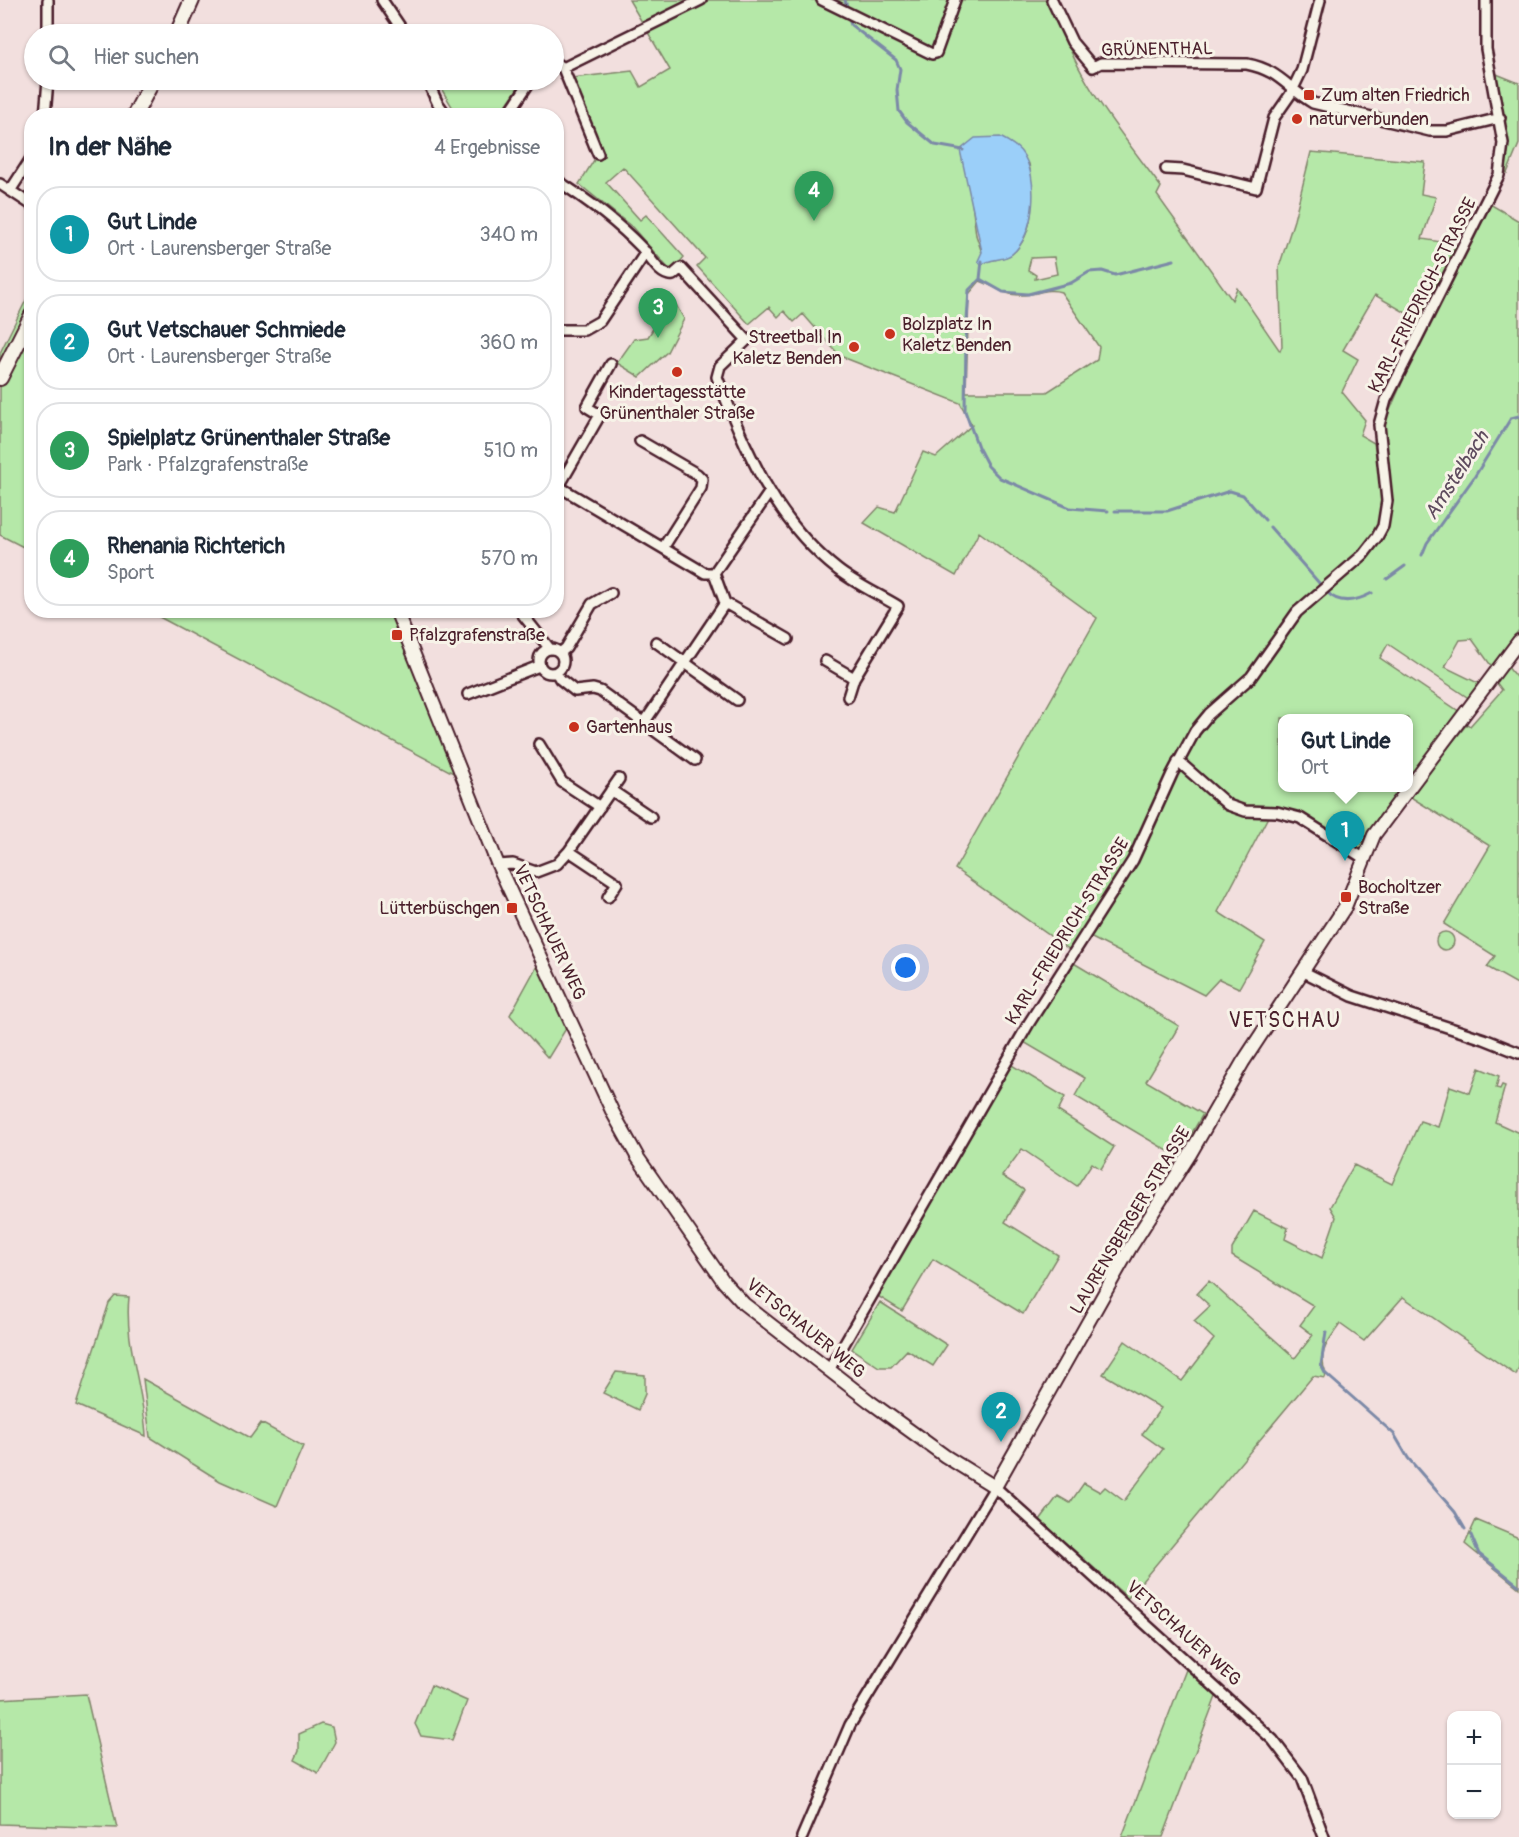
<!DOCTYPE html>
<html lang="de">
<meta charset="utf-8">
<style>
:root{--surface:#fff;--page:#f6f6f7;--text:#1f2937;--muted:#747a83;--line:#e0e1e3;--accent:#d93025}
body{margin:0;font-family:Pangolin,sans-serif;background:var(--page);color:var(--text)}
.controls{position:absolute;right:18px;bottom:18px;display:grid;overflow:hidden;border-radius:12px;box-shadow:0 2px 4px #0004}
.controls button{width:54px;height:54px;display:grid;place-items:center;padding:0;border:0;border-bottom:2px solid var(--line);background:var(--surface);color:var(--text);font:30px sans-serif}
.you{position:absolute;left:906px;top:968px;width:21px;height:21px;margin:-15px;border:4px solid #fff;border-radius:50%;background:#1a73e8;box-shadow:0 0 0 9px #1a73e833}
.badge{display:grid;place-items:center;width:39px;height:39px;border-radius:50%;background:var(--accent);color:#fff;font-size:20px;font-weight:700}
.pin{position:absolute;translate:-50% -50px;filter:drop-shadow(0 2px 3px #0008)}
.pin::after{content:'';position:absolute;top:32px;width:21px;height:18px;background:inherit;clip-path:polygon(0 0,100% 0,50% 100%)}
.popup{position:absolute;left:1278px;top:714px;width:135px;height:78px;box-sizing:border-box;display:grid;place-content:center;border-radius:12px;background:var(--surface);filter:drop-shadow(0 2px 4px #0005);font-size:20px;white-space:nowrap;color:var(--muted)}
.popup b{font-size:22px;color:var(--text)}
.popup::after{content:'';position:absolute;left:50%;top:100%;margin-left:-12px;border:12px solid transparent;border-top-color:var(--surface)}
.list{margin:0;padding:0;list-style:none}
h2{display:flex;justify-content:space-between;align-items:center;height:78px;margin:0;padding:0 24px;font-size:26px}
h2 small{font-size:20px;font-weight:400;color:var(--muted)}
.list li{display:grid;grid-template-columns:39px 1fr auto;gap:18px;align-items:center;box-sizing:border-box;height:96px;margin:0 12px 12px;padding:0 12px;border:2px solid var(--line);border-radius:24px}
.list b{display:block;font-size:22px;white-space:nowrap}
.list p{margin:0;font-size:20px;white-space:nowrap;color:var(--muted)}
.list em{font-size:20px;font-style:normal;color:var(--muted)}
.icon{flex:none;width:33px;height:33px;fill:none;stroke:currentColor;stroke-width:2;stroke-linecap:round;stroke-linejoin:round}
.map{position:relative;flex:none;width:1519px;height:1837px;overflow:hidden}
.search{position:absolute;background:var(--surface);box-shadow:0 2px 4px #0004;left:24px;top:24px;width:540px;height:66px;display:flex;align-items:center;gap:15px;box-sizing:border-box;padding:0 21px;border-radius:33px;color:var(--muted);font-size:22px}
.panel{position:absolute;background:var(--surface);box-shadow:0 2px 4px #0004;left:24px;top:108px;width:540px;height:510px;border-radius:24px}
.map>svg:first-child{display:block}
</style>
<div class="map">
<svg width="1519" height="1837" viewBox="0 0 1519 1837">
<rect width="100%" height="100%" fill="#f2dfde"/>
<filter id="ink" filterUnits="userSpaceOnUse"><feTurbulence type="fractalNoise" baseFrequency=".0167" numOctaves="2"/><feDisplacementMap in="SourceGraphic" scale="12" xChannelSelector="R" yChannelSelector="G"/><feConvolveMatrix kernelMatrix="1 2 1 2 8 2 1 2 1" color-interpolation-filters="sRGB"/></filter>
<g filter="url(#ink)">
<path fill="#b5e8a8" stroke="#80846a" stroke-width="1.5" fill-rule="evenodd" d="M629,0H1057C1059,10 1059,22 1063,32C1082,86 1127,141 1161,187L1157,195L1232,300L1237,288L1280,351L1282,346L1279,267L1294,220L1311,152L1425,162L1421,194L1436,197L1422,239L1460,245L1420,321L1375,295L1343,350L1358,359L1342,392L1365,420L1360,435L1374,443C1382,490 1390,506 1366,550L1371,552L1390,501L1383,426L1429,321L1490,204L1519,221V630L1492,667L1472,639L1460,640L1445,667L1480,684L1470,699L1388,644L1380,658L1460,712L1408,780V718H1282V788H1402L1374,823L1361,849L1308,819L1279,809L1268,817L1218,912L1265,942L1239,988L1219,979L1204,995L1084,934L1073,952L955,869L1097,618L979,532L956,576L864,523L879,507L895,512L923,452L936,457L972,425L960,403L840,356L803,314L794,322L784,311L778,317L769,307L749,324L697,266L705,258L623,167L606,182L640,220L646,215L684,257L674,269H669L632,227L579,184L601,149L572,78L632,71L641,87L670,70ZM961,151L1029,164C1034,192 1036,234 1012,254C1006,259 993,259 985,262L976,235L971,195ZM1054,257L1057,274L1035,279L1036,275L1028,270L1031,258ZM980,281C995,286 999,294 1019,295C1035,296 1046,287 1061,292L1099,347L1097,360L1047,392H966L969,294Z
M1494,73L1519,83V144L1507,173L1504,172L1506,131Z
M436,80H523L499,116L457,115Z
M31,290V551L0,535V353Z
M672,298L684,319L667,352L640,377L617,363L634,339L648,337Z
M148,611H403L439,708L467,769L455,774Z
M1507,666L1519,681V985L1487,967L1495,956L1444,924L1490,846L1409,796L1467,724L1470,726L1502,690L1496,682Z
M1436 941a9 9 0 1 1 18 0a9 9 0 1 1-18 0Z
M1072,962L1179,1026L1146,1081L1203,1114L1178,1157L1075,1096L1085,1078L1022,1041Z
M538,964L567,1027L548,1058L510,1015Z
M1010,1064L1065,1097L1058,1111L1114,1147L1101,1169L1092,1163L1077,1186L1022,1149L1002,1176L1024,1190L1005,1222L1058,1255L1023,1314L933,1259L902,1311L876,1295Z
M1479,1068L1499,1076L1496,1088L1500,1089L1502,1085L1505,1086L1495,1122L1519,1133V1367L1516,1375L1403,1297L1364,1341L1340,1324C1328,1342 1317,1352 1326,1374L1325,1378L1313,1376L1128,1598L1040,1520L1058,1496L1070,1503L1084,1483L1100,1492L1105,1487L1124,1501L1163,1449L1142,1434L1161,1408L1103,1374L1125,1341L1182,1381L1214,1339L1194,1321L1210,1306L1197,1294L1209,1281L1295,1358L1313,1335L1300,1325L1314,1306L1232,1256V1249L1254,1211L1288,1228L1285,1239L1322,1258L1336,1217L1330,1207L1354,1165L1392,1184L1420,1121L1438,1127L1450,1086L1470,1093Z
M115,1296L129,1297C124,1344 144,1390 146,1436L76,1405L109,1303Z
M880,1302L947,1345L933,1366L907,1350L891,1367H879L852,1349Z
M616,1372L645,1375V1394L638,1410L603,1393Z
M143,1379L250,1438L261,1423L303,1446L277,1506L220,1481L150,1437Z
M1476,1520L1519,1538V1588L1465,1544Z
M1187,1667L1217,1694L1163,1837H1122Z
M431,1685L467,1701L452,1740L421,1736L415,1724Z
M86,1694L117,1828L0,1824V1699Z
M321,1724L332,1727L335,1742L318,1773L295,1760L299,1751V1734Z"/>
<path fill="#9bcff9" stroke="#7b89a7" stroke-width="1.5" d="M1000,137C1008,141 1017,146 1022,153C1040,176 1035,236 1012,254C1004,261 990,258 981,265L978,261L982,252L960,150L975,138Z"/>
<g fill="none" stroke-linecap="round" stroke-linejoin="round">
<path stroke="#7b89a7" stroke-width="3" d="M845,0L848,10
M848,16L851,25L896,60L900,69L897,90L899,111L907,122L935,145L963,150
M982,261L980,279L969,290L966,335L965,411L978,447L988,466L1000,478L1070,508L1108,511
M980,279L1003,292L1028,294L1071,283L1089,272L1102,271L1115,275L1174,260
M1115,511H1167L1230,491L1243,495L1265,520
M1270,527L1319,583
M1422,555L1427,543L1475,476L1511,418L1519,416
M1387,579L1405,566
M1327,592C1340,606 1357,601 1372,593
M1326,1332L1321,1365L1325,1373L1394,1434L1408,1458L1455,1512L1465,1529
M1471,1535L1479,1554L1518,1585"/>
<g stroke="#4a1f2b" stroke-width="14">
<path id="minor" d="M48,0V34
M382,0L405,34
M822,0L932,54L936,53L955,0
M1052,0L1072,42L1093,67L1101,63L1247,64C1279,70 1287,88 1313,103L1430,131H1447L1500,118
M554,62L563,68L598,154
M563,68L701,0
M427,80L437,102L447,116
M45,116L48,80
M507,116L531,80
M1166,169L1183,170L1256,188L1274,118L1290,95L1302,70L1320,0
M556,180C588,200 616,221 642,248C650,257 660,277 673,275L681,268L747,340L720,366L717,377C746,450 774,520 838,570C856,584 878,594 898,606L854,678L848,697
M0,184L32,205
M10,191L32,157
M556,330H584L600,321L646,252
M640,441L697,474L702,479L701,488L663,548
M558,488L600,415L587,407L611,364
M556,489H563L705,573H714L769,493
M714,573L725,603L788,639
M519,610L550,649
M398,615L409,610
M656,642L737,700
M539 661a12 12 0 1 1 24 0a12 12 0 1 1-24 0Z
M560,653L566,648L592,604L611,593
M825,661L854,678
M556,672L560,679L575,691L593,689L600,691L695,760
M468,694L539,666
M644,723L725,603
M539,744L562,782L600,807
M1178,761L1228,805L1245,811L1277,812L1300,818L1365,859
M611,790L651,817
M569,851L617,883L608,897
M498,865L513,864L536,872L557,864L569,851L619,779
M1304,972L1352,996L1484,1039L1519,1053
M829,1370L1029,1023L1133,860L1172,774L1195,731L1209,714L1251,677L1297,612L1363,555L1377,537L1383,526L1387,501L1379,425L1386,400L1499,175L1503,143L1486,49V0
M802,1837L850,1725L995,1487L1273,1740L1302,1778L1324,1837"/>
</g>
<g stroke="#4a1f2b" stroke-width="16">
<path id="tertiary" d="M396,610L498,865L613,1113L638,1158L724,1282L744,1304L869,1401L945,1456L995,1487L1130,1248L1190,1154L1243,1062L1345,907L1374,835L1519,641"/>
</g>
<g stroke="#4a1f2b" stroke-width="18">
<path id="secondary" d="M177,34L192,0
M134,116L153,80
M0,378L32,315"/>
</g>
<use href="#minor" stroke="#f7f3e8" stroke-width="9"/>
<use href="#tertiary" stroke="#f7f3e8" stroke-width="12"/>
<use href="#secondary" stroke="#f7f3e8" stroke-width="14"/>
</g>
</g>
<g fill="#c8321e" stroke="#f7f3e8" stroke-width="2">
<rect x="1303" y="89" width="12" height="12" rx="3"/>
<circle cx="1297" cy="119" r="6"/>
<circle cx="890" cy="334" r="6"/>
<circle cx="854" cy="347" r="6"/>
<circle cx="677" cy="372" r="6"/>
<rect x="391" y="629" width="12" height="12" rx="3"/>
<circle cx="574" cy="727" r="6"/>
<rect x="1340" y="891" width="12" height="12" rx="3"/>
<rect x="506" y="902" width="12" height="12" rx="3"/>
</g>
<g text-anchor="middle" stroke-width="6" stroke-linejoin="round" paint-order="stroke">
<g font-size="18" fill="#4a1f2b" stroke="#f7f3e8">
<text transform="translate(1157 49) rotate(-1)" y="6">GRÜNENTHAL</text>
<text transform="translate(1422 295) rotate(-63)" y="6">KARL-FRIEDRICH-STRASSE</text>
<text transform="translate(1067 931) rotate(-58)" y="6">KARL-FRIEDRICH-STRASSE</text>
<text transform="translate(550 932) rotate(65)" y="6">VETSCHAUER WEG</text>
<text transform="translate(1130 1220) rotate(-59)" y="6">LAURENSBERGER STRASSE</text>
<text transform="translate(806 1328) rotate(39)" y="6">VETSCHAUER WEG</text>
<text transform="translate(1184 1633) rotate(42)" y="6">VETSCHAUER WEG</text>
</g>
<g font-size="18" fill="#4a1f2b" stroke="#f7f3e8" text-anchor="start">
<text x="1321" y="101">Zum alten Friedrich</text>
<text x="1309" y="125">naturverbunden</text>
<text x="902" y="330">Bolzplatz In<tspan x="902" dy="21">Kaletz Benden</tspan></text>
<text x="842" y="343" text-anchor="end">Streetball In<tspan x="842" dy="21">Kaletz Benden</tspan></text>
<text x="677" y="398" text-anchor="middle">Kindertagesstätte<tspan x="677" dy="21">Grünenthaler Straße</tspan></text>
<text x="409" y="641">Pfalzgrafenstraße</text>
<text x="586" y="733">Gartenhaus</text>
<text x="1358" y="893">Bocholtzer<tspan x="1358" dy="21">Straße</tspan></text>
<text x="500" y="914" text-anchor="end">Lütterbüschgen</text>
</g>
<g font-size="20" font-style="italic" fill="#5e4b5e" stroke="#f7f3e8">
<text transform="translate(1456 475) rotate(-57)" y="7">Amstelbach</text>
</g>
<g font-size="21" letter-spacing="1.5" fill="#4a1f2b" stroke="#f7f3e8">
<text x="1285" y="1027">VETSCHAU</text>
</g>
</g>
</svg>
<div class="controls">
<button>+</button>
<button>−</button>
</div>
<div class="you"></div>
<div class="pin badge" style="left:1345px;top:861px;background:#0f9aa8">1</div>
<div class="popup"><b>Gut Linde</b>Ort</div>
<div class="pin badge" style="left:1001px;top:1442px;background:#0f9aa8">2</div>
<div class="pin badge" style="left:658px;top:338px;background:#2e9e5b">3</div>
<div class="pin badge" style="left:814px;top:221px;background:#2e9e5b">4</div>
<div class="search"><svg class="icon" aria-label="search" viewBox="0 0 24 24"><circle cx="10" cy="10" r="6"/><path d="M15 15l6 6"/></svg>Hier suchen</div>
<section class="panel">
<h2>In der Nähe<small>4 Ergebnisse</small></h2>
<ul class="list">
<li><span class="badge" style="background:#0f9aa8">1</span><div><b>Gut Linde</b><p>Ort · Laurensberger Straße</p></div><em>340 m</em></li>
<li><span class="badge" style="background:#0f9aa8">2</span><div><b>Gut Vetschauer Schmiede</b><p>Ort · Laurensberger Straße</p></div><em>360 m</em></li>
<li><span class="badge" style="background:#2e9e5b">3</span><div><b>Spielplatz Grünenthaler Straße</b><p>Park · Pfalzgrafenstraße</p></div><em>510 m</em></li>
<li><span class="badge" style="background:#2e9e5b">4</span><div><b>Rhenania Richterich</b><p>Sport</p></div><em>570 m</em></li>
</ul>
</section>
</div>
